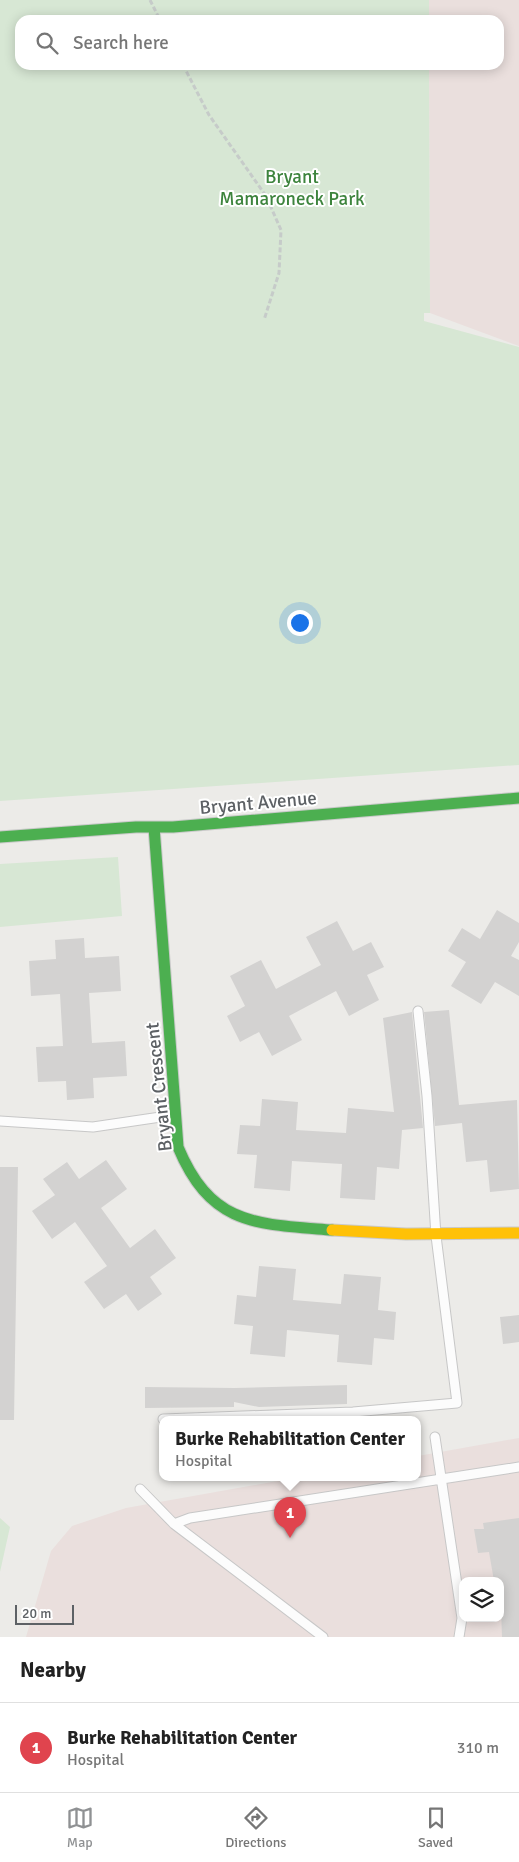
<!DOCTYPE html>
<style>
:root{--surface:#fff;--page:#f2f2f2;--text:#222;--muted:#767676;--line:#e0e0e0;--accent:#8f9193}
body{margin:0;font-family:Signika,sans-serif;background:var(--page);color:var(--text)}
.controls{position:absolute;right:15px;bottom:15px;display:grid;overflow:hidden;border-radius:10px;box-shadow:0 2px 12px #0003}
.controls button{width:45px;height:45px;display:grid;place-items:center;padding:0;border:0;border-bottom:1px solid var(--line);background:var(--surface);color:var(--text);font:25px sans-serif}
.scale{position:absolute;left:15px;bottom:12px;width:59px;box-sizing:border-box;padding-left:5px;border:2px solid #5d6165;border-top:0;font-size:14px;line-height:18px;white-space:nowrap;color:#5d6165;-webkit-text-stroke:4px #fff;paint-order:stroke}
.you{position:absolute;left:299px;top:622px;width:18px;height:18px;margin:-12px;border:4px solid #fff;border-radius:50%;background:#1a73e8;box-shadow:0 0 0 8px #1a73e833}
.badge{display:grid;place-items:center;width:32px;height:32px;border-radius:50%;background:var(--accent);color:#fff;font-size:16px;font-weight:700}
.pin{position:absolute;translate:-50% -41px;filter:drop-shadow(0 1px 2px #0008)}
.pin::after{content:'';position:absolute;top:26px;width:18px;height:15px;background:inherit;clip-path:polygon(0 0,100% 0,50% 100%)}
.popup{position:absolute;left:159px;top:1416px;width:262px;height:65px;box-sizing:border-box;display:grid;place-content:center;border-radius:10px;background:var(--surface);filter:drop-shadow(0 1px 4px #0005);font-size:16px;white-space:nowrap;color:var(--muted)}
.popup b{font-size:19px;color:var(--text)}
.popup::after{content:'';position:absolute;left:50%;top:100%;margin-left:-10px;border:10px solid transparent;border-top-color:var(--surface)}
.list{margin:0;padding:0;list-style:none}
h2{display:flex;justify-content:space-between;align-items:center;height:65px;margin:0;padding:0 20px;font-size:21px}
h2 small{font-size:16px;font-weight:400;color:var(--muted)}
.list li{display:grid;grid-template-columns:32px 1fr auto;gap:15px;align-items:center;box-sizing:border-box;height:90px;padding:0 20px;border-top:1px solid var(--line)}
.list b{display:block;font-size:19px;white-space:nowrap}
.list p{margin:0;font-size:16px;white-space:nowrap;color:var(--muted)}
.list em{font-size:16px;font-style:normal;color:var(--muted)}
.icon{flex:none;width:28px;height:28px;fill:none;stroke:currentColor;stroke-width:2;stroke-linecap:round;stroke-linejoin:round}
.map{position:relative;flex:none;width:519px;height:1637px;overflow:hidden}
.search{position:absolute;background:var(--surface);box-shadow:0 2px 12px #0003;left:15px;right:15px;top:15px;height:55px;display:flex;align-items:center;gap:12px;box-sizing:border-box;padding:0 18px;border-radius:15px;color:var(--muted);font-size:19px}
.sheet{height:155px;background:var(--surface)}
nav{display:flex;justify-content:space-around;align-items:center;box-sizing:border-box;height:70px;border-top:1px solid var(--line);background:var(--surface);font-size:14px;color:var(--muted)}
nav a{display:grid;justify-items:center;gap:2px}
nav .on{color:var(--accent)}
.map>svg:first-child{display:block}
</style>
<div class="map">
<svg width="519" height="1637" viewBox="0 0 519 1637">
<rect width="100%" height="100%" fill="#ecebe8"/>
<path fill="#eadfdd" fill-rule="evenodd" d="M429,0H519V346L430,313L429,65H499V20H429Z
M519,1438V1637H26L51,1551L72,1526L126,1508L300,1477H418V1456ZM463,1581H500V1618H463Z"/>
<path fill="#d7e7d4" d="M0,0H429V20H20V65H429L430,313H424V321L519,347V765L0,801Z
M118,857L122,916L0,927V864Z
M0,1518L10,1527L0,1572Z"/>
<path fill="#d3d2d1" d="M497,910L519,923V942L511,956L519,960V996L495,982L481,1004L451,986L466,962L448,951L462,928L480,939Z
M337,921L353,951L371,942L384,967L367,975L379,1000L349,1016L336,991L289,1016L302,1040L272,1056L259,1032L240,1042L227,1016L245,1006L230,976L261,960L276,989L321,965L306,937Z
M84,938L85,958L119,956L121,991L89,993L92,1043L125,1041L127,1076L93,1078L94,1098L67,1100L66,1081L38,1082L36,1047L63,1046L60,994L31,996L29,961L56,959L55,940Z
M449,1010L459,1105L517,1100L519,1189L490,1192L487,1160L466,1162L462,1123L435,1126L424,1012Z
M412,1012L423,1128L402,1130L399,1169L377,1167L375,1200L340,1198L342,1164L292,1161L290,1191L254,1188L257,1155L237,1154L240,1125L260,1126L262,1099L298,1102L296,1130L346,1133L348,1108L394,1112L383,1018Z
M106,1160L127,1189L101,1208L130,1248L155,1229L176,1258L150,1277L162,1294L138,1311L126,1294L104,1309L84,1282L107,1266L75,1222L52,1239L32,1211L55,1195L43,1179L67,1162L79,1179Z
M0,1167H18L14,1420H0Z
M259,1266L296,1269L293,1300L341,1304L344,1274L381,1277L378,1310L396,1312L394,1340L374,1338L372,1365L337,1362L339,1335L287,1330L285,1357L250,1354L253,1326L234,1324L237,1295L256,1297Z
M519,1315V1342L503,1344L500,1317Z
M347,1385V1404L259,1407L234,1402V1407L145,1408V1387L234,1388Z
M519,1518V1637H502L500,1581H494L489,1552L478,1553L474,1529H484L483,1523Z"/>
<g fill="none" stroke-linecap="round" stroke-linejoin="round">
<g stroke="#c7c7c7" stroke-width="11">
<path id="lane" d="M0,1121L93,1127L174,1115
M163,1419L353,1412L457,1403L436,1236L427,1096L418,1011
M435,1437L462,1618L459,1637
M140,1489L174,1524L323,1637
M174,1524L190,1518L519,1467"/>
</g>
<g stroke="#c9c9c9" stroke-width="13">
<path id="fast" d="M154,827L178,1147C211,1226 256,1224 332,1230
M0,837L136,827H173L519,798"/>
</g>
<g stroke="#c9c9c9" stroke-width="13">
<path id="slow" d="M332,1230L406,1234L519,1233"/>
</g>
<path stroke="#c6cbc9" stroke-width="3" stroke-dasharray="5 2.5" stroke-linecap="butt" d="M150,0L160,20
M183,65L209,115L266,196L281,230L279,273L264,320"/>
<use href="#lane" stroke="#fcfcfc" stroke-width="9"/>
<use href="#fast" stroke="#4caf50" stroke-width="11"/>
<use href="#slow" stroke="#ffc107" stroke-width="11"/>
</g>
<g text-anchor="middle" stroke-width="4" stroke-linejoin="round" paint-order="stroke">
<g font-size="19" fill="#3d843d" stroke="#fff">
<text x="292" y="183">Bryant<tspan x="292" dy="22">Mamaroneck Park</tspan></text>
</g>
<g font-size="19" fill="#5d6165" stroke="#fff">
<text transform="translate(258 802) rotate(-5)" y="7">Bryant Avenue</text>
<text transform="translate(158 1087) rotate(-96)" y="7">Bryant Crescent</text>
</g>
</g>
</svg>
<div class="controls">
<button><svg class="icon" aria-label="layers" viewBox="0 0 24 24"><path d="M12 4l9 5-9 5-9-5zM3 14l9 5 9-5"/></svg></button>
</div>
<div class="scale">20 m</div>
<div class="you"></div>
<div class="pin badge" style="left:290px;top:1538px;background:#e0444e">1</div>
<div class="popup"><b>Burke Rehabilitation Center</b>Hospital</div>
<div class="search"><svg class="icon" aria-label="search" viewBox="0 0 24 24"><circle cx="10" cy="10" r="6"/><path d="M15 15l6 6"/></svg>Search here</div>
</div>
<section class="sheet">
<h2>Nearby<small></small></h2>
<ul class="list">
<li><span class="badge" style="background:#e0444e">1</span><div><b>Burke Rehabilitation Center</b><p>Hospital</p></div><em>310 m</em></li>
</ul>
</section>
<nav>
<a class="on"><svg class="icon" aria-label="map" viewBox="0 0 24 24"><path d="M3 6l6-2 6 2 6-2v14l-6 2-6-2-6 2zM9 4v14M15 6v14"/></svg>Map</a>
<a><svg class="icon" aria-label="directions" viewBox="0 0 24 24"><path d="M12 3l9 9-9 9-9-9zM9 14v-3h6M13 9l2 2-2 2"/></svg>Directions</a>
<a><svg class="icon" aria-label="saved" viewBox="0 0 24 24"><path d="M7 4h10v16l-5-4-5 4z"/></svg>Saved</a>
</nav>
